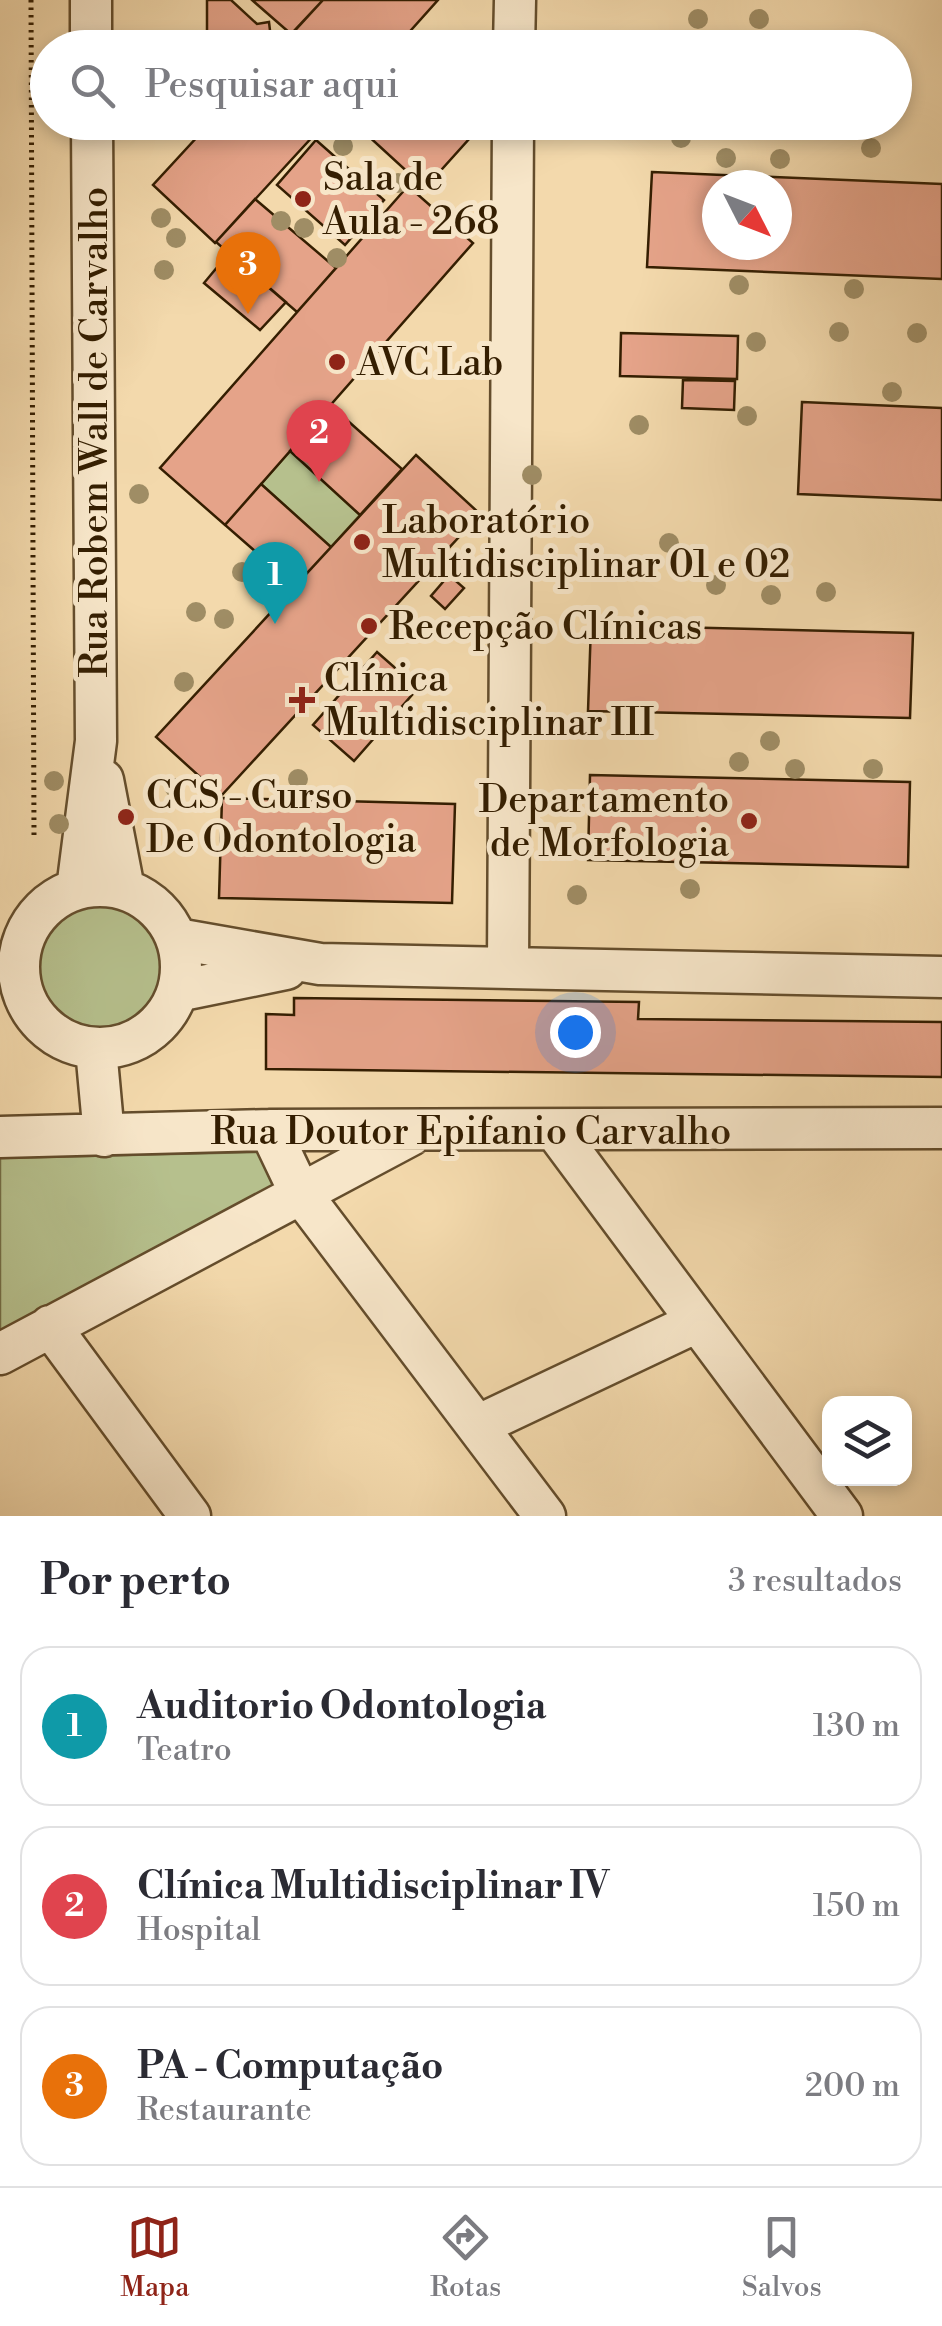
<!DOCTYPE html>
<html lang="pt">
<meta charset="utf-8">
<style>
:root{--surface:#fff;--page:#f2f2f3;--text:#2b2b33;--muted:#7c7c81;--line:#e1e1e2;--accent:#8f2418}
body{margin:0;font-family:"Libre Bodoni",serif;background:var(--page);color:var(--text)}
.controls{position:absolute;right:30px;bottom:30px;display:grid;overflow:hidden;border-radius:20px;box-shadow:0 5px 15px #0003}
.controls button{width:90px;height:90px;display:grid;place-items:center;padding:0;border:0;border-bottom:2px solid var(--line);background:var(--surface);color:var(--text);font:50px sans-serif}
.compass{position:absolute;left:702px;top:170px;width:90px;height:90px;border-radius:50%;background:var(--surface);box-shadow:0 5px 15px #0003;rotate:132deg}
.you{position:absolute;left:575px;top:1032px;width:35px;height:35px;margin:-25px;border:8px solid #fff;border-radius:50%;background:#1a73e8;box-shadow:0 0 0 15px #1a73e833}
.badge{display:grid;place-items:center;width:65px;height:65px;border-radius:50%;background:var(--accent);color:#fff;font-size:32px;font-weight:700}
.pin{position:absolute;translate:-50% -82px;filter:drop-shadow(0 2px 5px #0008)}
.pin::after{content:'';position:absolute;top:52px;width:35px;height:30px;background:inherit;clip-path:polygon(0 0,100% 0,50% 100%)}
.list{margin:0;padding:0;list-style:none}
h2{display:flex;justify-content:space-between;align-items:center;height:130px;margin:0;padding:0 40px;font-size:42px}
h2 small{font-size:32px;font-weight:400;color:var(--muted)}
.list li{display:grid;grid-template-columns:65px 1fr auto;gap:30px;align-items:center;box-sizing:border-box;height:160px;margin:0 20px 20px;padding:0 20px;border:2px solid var(--line);border-radius:30px}
.list b{display:block;font-size:38px;white-space:nowrap}
.list p{margin:0;font-size:32px;white-space:nowrap;color:var(--muted)}
.list em{font-size:32px;font-style:normal;color:var(--muted)}
.icon{flex:none;width:55px;height:55px;fill:none;stroke:currentColor;stroke-width:2;stroke-linecap:round;stroke-linejoin:round}
.map{position:relative;flex:none;width:942px;height:1516px;overflow:hidden}
.search{position:absolute;background:var(--surface);box-shadow:0 5px 15px #0003;left:30px;right:30px;top:30px;height:110px;display:flex;align-items:center;gap:25px;box-sizing:border-box;padding:0 35px;border-radius:55px;color:var(--muted);font-size:38px}
.sheet{height:670px;background:var(--surface)}
nav{display:flex;justify-content:space-around;align-items:center;box-sizing:border-box;height:140px;border-top:2px solid var(--line);background:var(--surface);font-size:28px;color:var(--muted)}
nav a{display:grid;justify-items:center;gap:5px}
nav .on{color:var(--accent)}
.map>svg:first-child{display:block}
</style>
<div class="map">
<svg width="942" height="1516" viewBox="0 0 942 1516">
<rect width="100%" height="100%" fill="#f3d9ac"/>
<filter id="stains"><feTurbulence type="fractalNoise" baseFrequency=".002" numOctaves="4"/><feColorMatrix values="0 0 0 0 .2 0 0 0 0 .09 0 0 0 0 .02 0 0 0 .5 -.17"/></filter>
<radialGradient id="worn" r=".72"><stop offset=".6" stop-color="#630" stop-opacity="0"/><stop offset="1" stop-color="#630" stop-opacity=".3"/></radialGradient>
<path fill="#b6c08d" stroke="#756f47" stroke-width="2.5" d="M290,451L360,515L331,547L261,484Z
M35 971a67 67 0 1 1 134 0a67 67 0 1 1-134 0Z
M258,1152L280,1166L274,1187L0,1337V1158Z"/>
<path fill="#e5a389" stroke="#341e01" stroke-width="2.5" fill-rule="evenodd" d="M207,0H231L257,24L269,22L271,39L207,46Z
M252,0H323L291,34Z
M323,0H438L395,48H279Z
M211,122H326L215,243L153,185Z
M353,122H471L478,129L425,188Z
M316,140L384,200L345,245L277,185Z
M652,172L942,184V279L647,267ZM717,185H777V245H717Z
M408,186L473,243L225,525L160,468Z
M255,199L336,268L297,312L216,242Z
M229,253L286,302L260,330L204,283Z
M621,333L738,336L737,379L620,376Z
M683,380L735,381L734,410L682,408Z
M802,402L942,408V500L798,494Z
M330,405L402,469L360,515L290,451Z
M416,455L480,514L221,796L156,737Z
M261,484L331,547L295,586L225,525Z
M449,575L464,588L445,609L431,596Z
M591,625L913,633L910,718L588,711Z
M377,652L418,688L354,761L313,725Z
M590,775L910,782L908,867L588,860Z
M222,798L455,804L452,903L219,898Z
M294,998L639,1002L638,1019L942,1022V1077L266,1069V1014L294,1015Z"/>
<g fill="none" stroke-linecap="round" stroke-linejoin="round">
<g stroke="#644d2c" stroke-width="45">
<path id="minor" d="M91,0V48
M514,48L515,0
M103,780L124,889
M19 967a81 81 0 1 1 162 0a81 81 0 1 1-162 0Z
M77,889L96,741L92,122
M177,939L320,964L942,977
M508,966L513,122
M178,991L286,969
M96,1049L104,1136
M270,1130L299,1191L545,1516
M555,1130L842,1516
M0,1137L270,1130L942,1128
M50,1326L190,1516
M0,1354L411,1135
M477,1426L697,1322"/>
</g>
<path stroke="#341e01" stroke-width="5" stroke-dasharray="2.5 5" stroke-linecap="butt" d="M31,0L34,836"/>
<use href="#minor" stroke="#f7e6c9" stroke-width="40"/>
</g>
<g fill="#9f8d65">
<circle cx="698" cy="19" r="10"/>
<circle cx="759" cy="19" r="10"/>
<circle cx="681" cy="138" r="10"/>
<circle cx="343" cy="146" r="10"/>
<circle cx="871" cy="148" r="10"/>
<circle cx="726" cy="158" r="10"/>
<circle cx="780" cy="159" r="10"/>
<circle cx="398" cy="183" r="10"/>
<circle cx="161" cy="218" r="10"/>
<circle cx="281" cy="221" r="10"/>
<circle cx="304" cy="228" r="10"/>
<circle cx="176" cy="238" r="10"/>
<circle cx="337" cy="258" r="10"/>
<circle cx="164" cy="270" r="10"/>
<circle cx="739" cy="285" r="10"/>
<circle cx="854" cy="289" r="10"/>
<circle cx="839" cy="332" r="10"/>
<circle cx="917" cy="333" r="10"/>
<circle cx="756" cy="342" r="10"/>
<circle cx="892" cy="392" r="10"/>
<circle cx="747" cy="416" r="10"/>
<circle cx="639" cy="425" r="10"/>
<circle cx="532" cy="475" r="10"/>
<circle cx="139" cy="494" r="10"/>
<circle cx="532" cy="515" r="10"/>
<circle cx="669" cy="543" r="10"/>
<circle cx="242" cy="572" r="10"/>
<circle cx="716" cy="585" r="10"/>
<circle cx="826" cy="592" r="10"/>
<circle cx="771" cy="595" r="10"/>
<circle cx="196" cy="612" r="10"/>
<circle cx="224" cy="619" r="10"/>
<circle cx="184" cy="682" r="10"/>
<circle cx="770" cy="741" r="10"/>
<circle cx="739" cy="762" r="10"/>
<circle cx="795" cy="769" r="10"/>
<circle cx="873" cy="769" r="10"/>
<circle cx="298" cy="779" r="10"/>
<circle cx="54" cy="781" r="10"/>
<circle cx="175" cy="788" r="10"/>
<circle cx="59" cy="824" r="10"/>
<circle cx="690" cy="889" r="10"/>
<circle cx="577" cy="895" r="10"/>
</g>
<g fill="#8f2418" stroke="#f7e6c9" stroke-width="4">
<circle cx="303" cy="199" r="10"/>
<circle cx="337" cy="362" r="10"/>
<circle cx="362" cy="542" r="10"/>
<circle cx="369" cy="626" r="10"/>
<path d="M297 685h10v10h10v10h-10v10h-10v-10h-10v-10h10z"/>
<circle cx="126" cy="817" r="10"/>
<circle cx="749" cy="821" r="10"/>
</g>
<g text-anchor="middle" stroke-width="10" stroke-linejoin="round" paint-order="stroke">
<g font-size="38" fill="#341e01" stroke="#f7e6c9" text-anchor="start">
<text x="323" y="190">Sala de<tspan x="323" dy="44">Aula - 268</tspan></text>
<text x="357" y="375">AVC Lab</text>
<text x="382" y="533">Laboratório<tspan x="382" dy="44">Multidisciplinar 01 e 02</tspan></text>
<text x="389" y="639">Recepção Clínicas</text>
<text x="324" y="691">Clínica<tspan x="324" dy="44">Multidisciplinar III</tspan></text>
<text x="146" y="808">CCS - Curso<tspan x="146" dy="44">De Odontologia</tspan></text>
<text x="729" y="812" text-anchor="end">Departamento<tspan x="729" dy="44">de Morfologia</tspan></text>
</g>
<g font-size="38" fill="#341e01" stroke="#f7e6c9">
<text transform="translate(94 432) rotate(-90)" y="13">Rua Robem Wall de Carvalho</text>
<text x="471" y="1144">Rua Doutor Epifanio Carvalho</text>
</g>
</g>
<rect width="100%" height="100%" filter="url(#stains)"/>
<rect width="100%" height="100%" fill="url(#worn)"/>
</svg>
<div class="controls">
<button><svg class="icon" aria-label="layers" viewBox="0 0 24 24"><path d="M12 4l9 5-9 5-9-5zM3 14l9 5 9-5"/></svg></button>
</div>
<svg class="compass" viewBox="-18 -18 36 36"><path d="M0-13l5 13h-10z" fill="#e53935"/><path d="M0 13l5-13h-10z" fill="#7c7c81"/></svg>
<div class="you"></div>
<div class="pin badge" style="left:275px;top:624px;background:#0f9aa8">1</div>
<div class="pin badge" style="left:319px;top:482px;background:#e0444e">2</div>
<div class="pin badge" style="left:248px;top:314px;background:#e8710a">3</div>
<div class="search"><svg class="icon" aria-label="search" viewBox="0 0 24 24"><circle cx="10" cy="10" r="6"/><path d="M15 15l6 6"/></svg>Pesquisar aqui</div>
</div>
<section class="sheet">
<h2>Por perto<small>3 resultados</small></h2>
<ul class="list">
<li><span class="badge" style="background:#0f9aa8">1</span><div><b>Auditorio Odontologia</b><p>Teatro</p></div><em>130 m</em></li>
<li><span class="badge" style="background:#e0444e">2</span><div><b>Clínica Multidisciplinar IV</b><p>Hospital</p></div><em>150 m</em></li>
<li><span class="badge" style="background:#e8710a">3</span><div><b>PA - Computação</b><p>Restaurante</p></div><em>200 m</em></li>
</ul>
</section>
<nav>
<a class="on"><svg class="icon" aria-label="map" viewBox="0 0 24 24"><path d="M3 6l6-2 6 2 6-2v14l-6 2-6-2-6 2zM9 4v14M15 6v14"/></svg>Mapa</a>
<a><svg class="icon" aria-label="directions" viewBox="0 0 24 24"><path d="M12 3l9 9-9 9-9-9zM9 14v-3h6M13 9l2 2-2 2"/></svg>Rotas</a>
<a><svg class="icon" aria-label="saved" viewBox="0 0 24 24"><path d="M7 4h10v16l-5-4-5 4z"/></svg>Salvos</a>
</nav>
